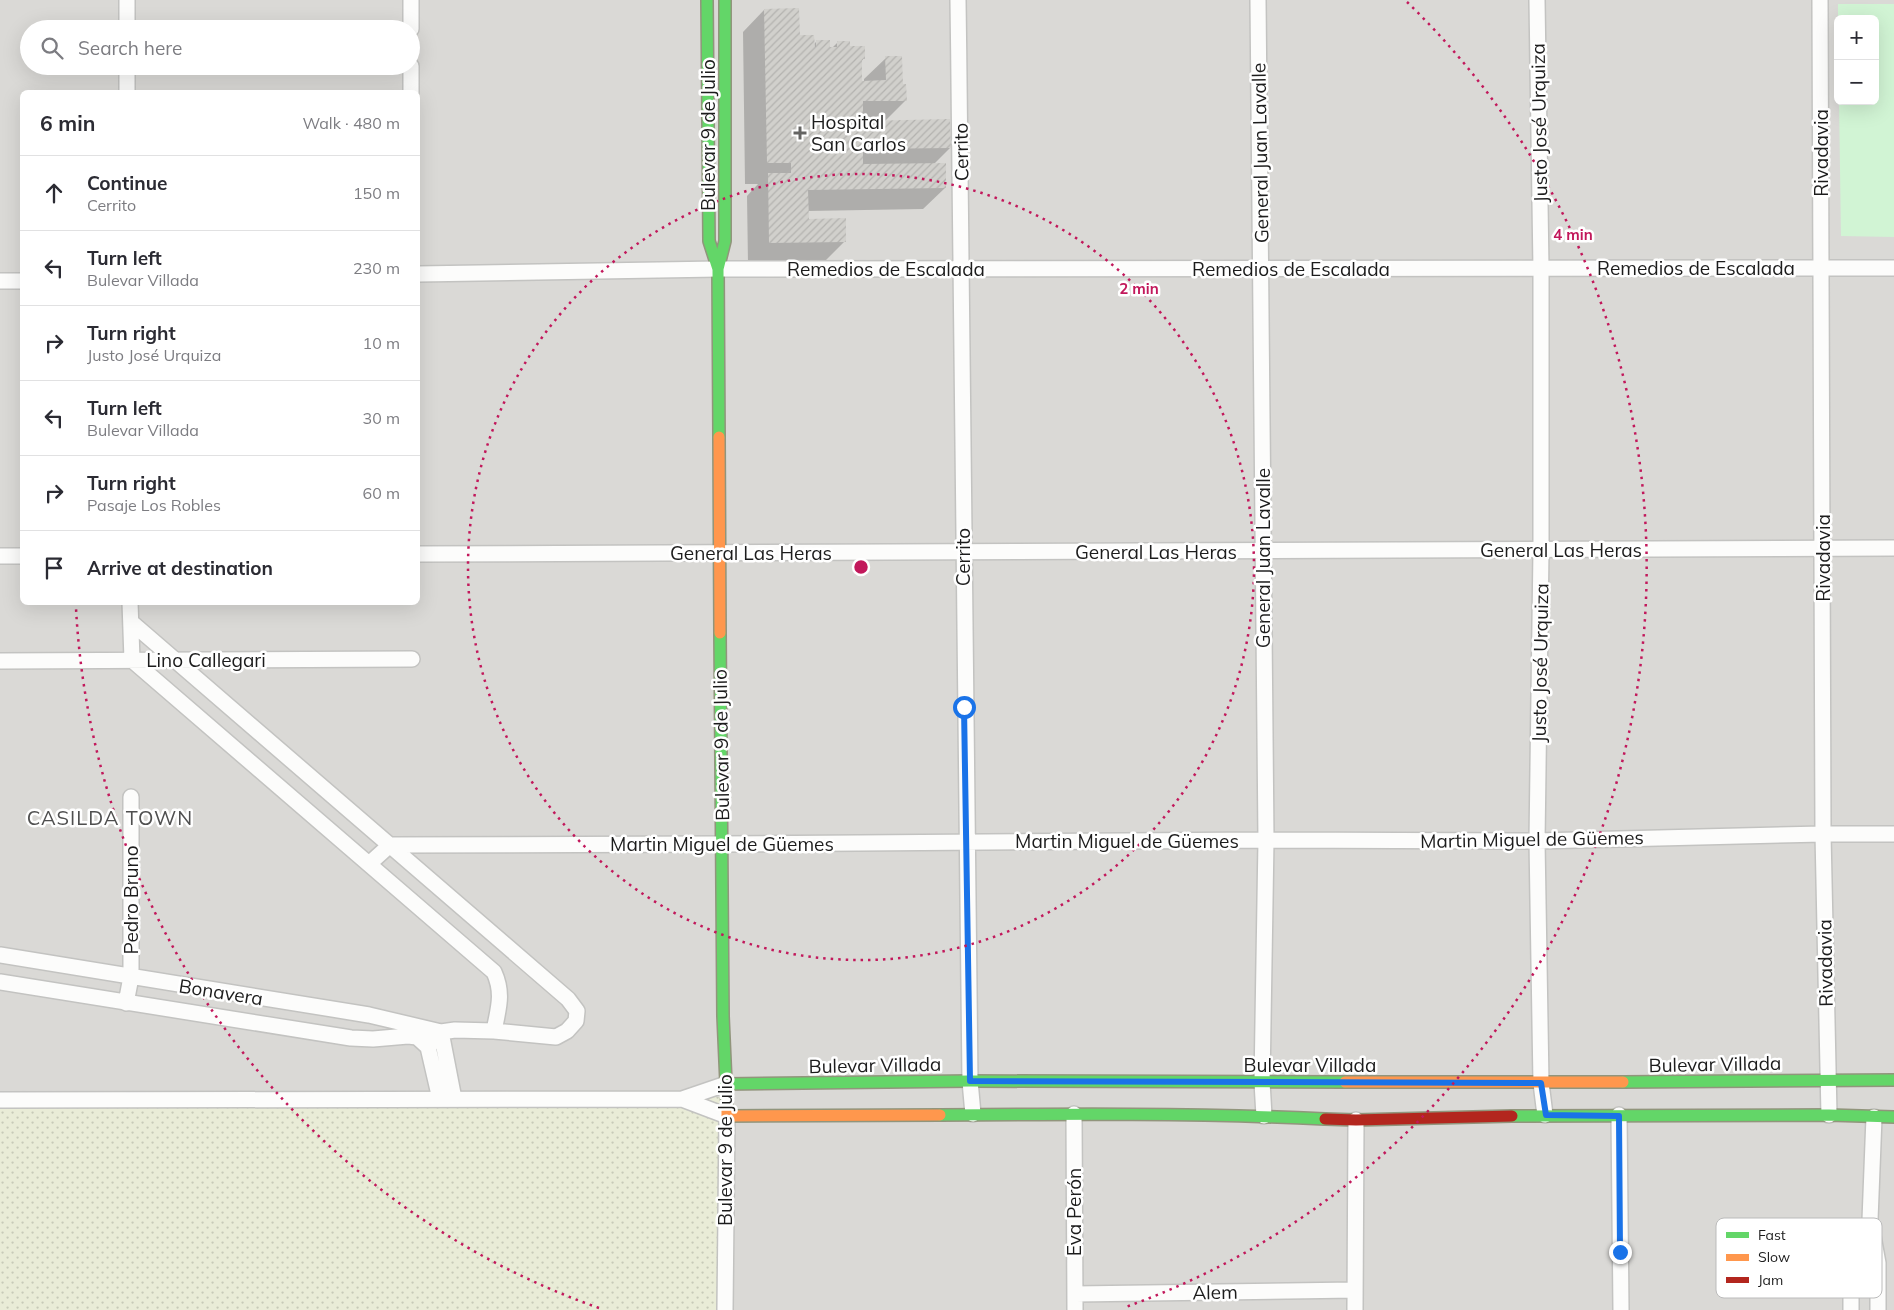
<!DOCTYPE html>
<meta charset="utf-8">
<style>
:root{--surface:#fff;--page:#f2f2f3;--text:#2b2b33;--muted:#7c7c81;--line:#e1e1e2}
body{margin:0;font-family:Mulish,sans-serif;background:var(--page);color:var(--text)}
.controls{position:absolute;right:15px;top:15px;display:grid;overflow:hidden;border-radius:8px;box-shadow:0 5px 20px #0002}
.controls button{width:45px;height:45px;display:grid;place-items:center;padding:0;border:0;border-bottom:1px solid var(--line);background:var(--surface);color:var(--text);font:25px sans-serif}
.stop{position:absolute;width:15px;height:15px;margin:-11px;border:4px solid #1a73e8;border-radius:50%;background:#fff}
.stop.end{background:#1a73e8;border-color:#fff;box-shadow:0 1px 5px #0008}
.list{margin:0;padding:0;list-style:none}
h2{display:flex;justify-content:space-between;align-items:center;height:65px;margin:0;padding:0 20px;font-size:21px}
h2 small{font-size:16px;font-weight:400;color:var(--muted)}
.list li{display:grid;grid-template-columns:32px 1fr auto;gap:15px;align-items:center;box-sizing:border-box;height:75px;padding:0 20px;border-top:1px solid var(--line)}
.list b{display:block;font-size:19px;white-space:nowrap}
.list p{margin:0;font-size:16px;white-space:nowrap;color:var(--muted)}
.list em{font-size:16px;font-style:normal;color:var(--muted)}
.icon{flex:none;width:28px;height:28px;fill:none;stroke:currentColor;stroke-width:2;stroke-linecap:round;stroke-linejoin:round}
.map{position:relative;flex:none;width:1894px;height:1310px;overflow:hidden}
.search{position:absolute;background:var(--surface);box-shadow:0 5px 20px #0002;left:20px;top:20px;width:400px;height:55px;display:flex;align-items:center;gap:12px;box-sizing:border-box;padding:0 18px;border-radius:28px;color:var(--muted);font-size:19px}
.panel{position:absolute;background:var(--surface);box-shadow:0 5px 20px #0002;left:20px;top:90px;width:400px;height:515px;border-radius:8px}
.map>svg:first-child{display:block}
</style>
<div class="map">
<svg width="1894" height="1310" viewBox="0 0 1894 1310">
<defs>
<pattern id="farmland-dots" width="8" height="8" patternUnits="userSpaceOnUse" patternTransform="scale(1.25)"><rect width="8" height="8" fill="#e9ecd7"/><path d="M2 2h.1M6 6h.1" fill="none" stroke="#c7cab8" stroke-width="1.8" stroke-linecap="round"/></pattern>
<pattern id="building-hatch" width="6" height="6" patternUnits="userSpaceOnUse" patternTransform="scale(1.25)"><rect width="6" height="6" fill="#d1d0cc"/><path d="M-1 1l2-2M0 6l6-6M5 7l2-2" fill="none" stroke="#b3b2af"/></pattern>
</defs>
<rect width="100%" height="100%" fill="#ebeae5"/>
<path fill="#dad9d6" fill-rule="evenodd" d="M0,0H1894V1310H725L682,1099L0,1100ZM1838,19H1875V101H1838ZM29,29H411V66H29ZM22,92H418V602H22Z"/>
<path fill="url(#farmland-dots)" d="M726,1097L725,1310H0V1100Z"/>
<path fill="#d1f4d4" d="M1838,4H1894V237L1841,236L1839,101H1875V19H1838Z"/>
<path fill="#0003" d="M764,10L799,36L813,45L817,41L832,48L838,42L864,58L861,62V82H864V79L886,58L901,85L906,100L884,122L950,148L933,165L945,188L923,209L807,211L808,220L845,241L823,263L748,264L747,196L758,184H745L743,32Z"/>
<path fill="url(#building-hatch)" d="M799,8L800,35H814L815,47H816V40H830V47H837V41H850V46H865V59H862V81L886,80L885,56H902L903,84H906L907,101H863V121L950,119L951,148L863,149V164L946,163V188L808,190L809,219L846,218V242L769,243L768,173H791V163H767L764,9Z"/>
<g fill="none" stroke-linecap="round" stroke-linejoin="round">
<g stroke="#c3c3c1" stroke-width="18">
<path id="street" d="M411,0V29
M958,0C963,360 964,720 970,1081L973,1114
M1258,0L1266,840L1262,1082L1264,1116
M1537,0L1541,269V550L1537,841L1541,1083L1545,1115
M1820,0L1823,834L1829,1115
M127,29V0
M411,66V92
M127,92V66
M418,274L718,269L1894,268
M0,281H22
M418,554L1894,548
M0,556H22
M130,602L132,660L494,972C504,994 498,1009 494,1031
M131,622L568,999L577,1011L576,1021L567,1031L556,1037L494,1031L455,1030L441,1032L428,1047
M0,661L412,659
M369,864L390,845L722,844L1266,840L1537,841L1823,834H1894
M0,955L369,1015L441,1032L454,1099
M0,982L351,1038L373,1039L408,1036L417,1037L428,1047L440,1099
M126,1003L131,977V797
M682,1099L727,1116L725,1310
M0,1100L682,1099L726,1084
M1074,1114L1075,1310
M1619,1115L1621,1310
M1874,1117L1870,1220L1878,1263V1310
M1075,1294L1355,1290
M1355,1310L1356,1120
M1851,1310V1262L1870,1220"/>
</g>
<g stroke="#91957c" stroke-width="14">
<path id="fast" d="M707,0L709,241L718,269
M719,437L718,269L725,241V0
M720,633L723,1016L727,1106
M1623,1082L1894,1080
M726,1084L970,1081L1345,1082
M940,1115C1068,1114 1196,1113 1325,1119
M1512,1116L1829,1115L1894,1117"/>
</g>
<g stroke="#91957c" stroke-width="14">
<path id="slow" d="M719,437L720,633
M1345,1082H1623
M727,1106V1116L940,1115"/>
</g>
<g stroke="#91957c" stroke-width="14">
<path id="jam" d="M1325,1119L1356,1120L1512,1116"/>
</g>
<use href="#street" stroke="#fcfcfb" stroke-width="15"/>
<use href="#fast" stroke="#63d668" stroke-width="11"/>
<use href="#slow" stroke="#ff974d" stroke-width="11"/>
<use href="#jam" stroke="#b3261e" stroke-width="11"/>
</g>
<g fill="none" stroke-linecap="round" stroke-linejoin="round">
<path stroke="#1a73e8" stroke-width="6" d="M964,707L970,1081L1541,1083L1546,1115L1619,1116L1620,1252"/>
</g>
<g fill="none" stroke="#c2185b" stroke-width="2.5" stroke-dasharray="2.5 5">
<circle cx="861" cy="567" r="393"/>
<path d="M599 1308A786 786 0 0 1 76 608M1407 2A786 786 0 0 1 1123 1308"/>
</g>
<path fill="#646462" stroke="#fff" stroke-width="2" d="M797.5 125.5h5v5h5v5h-5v5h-5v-5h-5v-5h5z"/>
<g text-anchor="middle" stroke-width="5" stroke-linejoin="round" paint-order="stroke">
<g font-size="19" fill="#1c1c1c" stroke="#fff" text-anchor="start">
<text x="811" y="129">Hospital<tspan x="811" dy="22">San Carlos</tspan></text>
</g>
<g font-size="19" fill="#1c1c1c" stroke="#fff">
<text transform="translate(1539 123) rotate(-91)" y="7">Justo José Urquiza</text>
<text transform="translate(708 135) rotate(-90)" y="7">Bulevar 9 de Julio</text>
<text transform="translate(961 152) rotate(-91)" y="7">Cerrito</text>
<text transform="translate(1260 153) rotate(-91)" y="7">General Juan Lavalle</text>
<text transform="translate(1821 153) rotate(-90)" y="7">Rivadavia</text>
<text x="1696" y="275">Remedios de Escalada</text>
<text x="886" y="276">Remedios de Escalada</text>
<text x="1291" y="276">Remedios de Escalada</text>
<text x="1561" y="557">General Las Heras</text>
<text x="1156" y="559">General Las Heras</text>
<text x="751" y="560">General Las Heras</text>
<text transform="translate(963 557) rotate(-90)" y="7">Cerrito</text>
<text transform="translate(1263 558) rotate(-90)" y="7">General Juan Lavalle</text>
<text transform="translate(1823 558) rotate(-90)" y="7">Rivadavia</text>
<text x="206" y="667">Lino Callegari</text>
<text transform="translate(1540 663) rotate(-89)" y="7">Justo José Urquiza</text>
<text transform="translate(721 745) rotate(-91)" y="7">Bulevar 9 de Julio</text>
<text transform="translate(1532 839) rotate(-1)" y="7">Martin Miguel de Güemes</text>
<text x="1127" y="848">Martin Miguel de Güemes</text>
<text x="722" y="851">Martin Miguel de Güemes</text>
<text transform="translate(131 900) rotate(-90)" y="7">Pedro Bruno</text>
<text transform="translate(1825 963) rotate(-91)" y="7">Rivadavia</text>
<text transform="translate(221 992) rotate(9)" y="7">Bonavera</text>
<text transform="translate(1715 1064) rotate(-1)" y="7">Bulevar Villada</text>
<text transform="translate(875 1065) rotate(-1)" y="7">Bulevar Villada</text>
<text x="1310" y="1072">Bulevar Villada</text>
<text transform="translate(725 1150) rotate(-90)" y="7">Bulevar 9 de Julio</text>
<text transform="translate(1074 1212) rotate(-90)" y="7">Eva Perón</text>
<text transform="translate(1215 1292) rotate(-1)" y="7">Alem</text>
</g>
<g font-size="20" letter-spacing="1" fill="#4f4f4f" stroke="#fff">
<text x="110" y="825">CASILDA TOWN</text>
</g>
</g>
<rect x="1716" y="1218" width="166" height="80" rx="8" fill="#fff" stroke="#bbb" stroke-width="1"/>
<rect x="1726" y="1232" width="23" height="6" fill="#63d668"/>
<rect x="1726" y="1254" width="23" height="7" fill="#ff974d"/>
<rect x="1726" y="1277" width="23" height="6" fill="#b3261e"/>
<g font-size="14" fill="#1c1c1c">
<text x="1758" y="1240">Fast</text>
<text x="1758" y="1262">Slow</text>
<text x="1758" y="1285">Jam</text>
</g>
<circle cx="861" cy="567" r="8" fill="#c2185b" stroke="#fff" stroke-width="2.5"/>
<g font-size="15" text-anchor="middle" font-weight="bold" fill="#c2185b" stroke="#fff" stroke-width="5" stroke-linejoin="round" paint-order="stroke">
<text x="1573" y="240">4 min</text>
<text x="1139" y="294">2 min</text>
</g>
</svg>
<div class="controls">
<button>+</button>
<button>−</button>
</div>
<div class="stop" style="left:964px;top:707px"></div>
<div class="stop end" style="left:1620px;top:1252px"></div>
<div class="search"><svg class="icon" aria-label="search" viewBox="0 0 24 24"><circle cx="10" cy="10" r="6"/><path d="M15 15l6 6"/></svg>Search here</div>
<section class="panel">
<h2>6 min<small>Walk · 480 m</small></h2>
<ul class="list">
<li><svg class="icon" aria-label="ahead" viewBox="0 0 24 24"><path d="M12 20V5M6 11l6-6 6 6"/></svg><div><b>Continue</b><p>Cerrito</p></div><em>150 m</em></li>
<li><svg class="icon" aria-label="left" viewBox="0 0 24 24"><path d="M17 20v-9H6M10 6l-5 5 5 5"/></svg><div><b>Turn left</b><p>Bulevar Villada</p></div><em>230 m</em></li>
<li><svg class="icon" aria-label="right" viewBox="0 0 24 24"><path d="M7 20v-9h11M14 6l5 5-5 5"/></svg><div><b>Turn right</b><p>Justo José Urquiza</p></div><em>10 m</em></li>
<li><svg class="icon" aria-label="left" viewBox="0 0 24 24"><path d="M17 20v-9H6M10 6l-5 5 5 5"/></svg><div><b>Turn left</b><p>Bulevar Villada</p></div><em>30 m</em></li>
<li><svg class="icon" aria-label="right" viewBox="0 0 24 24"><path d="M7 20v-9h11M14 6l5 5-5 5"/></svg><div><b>Turn right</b><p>Pasaje Los Robles</p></div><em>60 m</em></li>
<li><svg class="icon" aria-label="arrive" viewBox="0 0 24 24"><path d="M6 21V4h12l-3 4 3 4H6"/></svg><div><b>Arrive at destination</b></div></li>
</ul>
</section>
</div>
